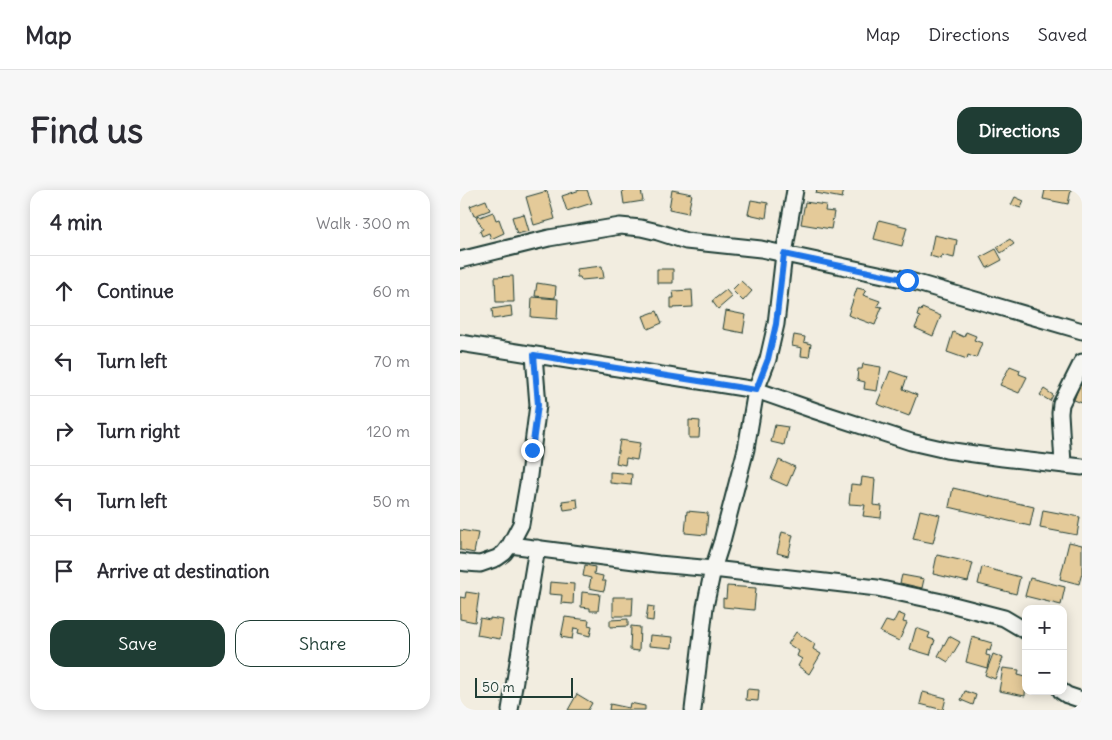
<!DOCTYPE html>
<meta charset="utf-8">
<style>
:root{--surface:#fff;--page:#f7f7f7;--text:#2b2b33;--muted:#7c7c81;--line:#e1e1e2;--accent:#1f3d34}
body{margin:0;font-family:Delius,sans-serif;background:var(--page);color:var(--text)}
.controls{position:absolute;right:15px;bottom:15px;display:grid;overflow:hidden;border-radius:10px;box-shadow:0 2px 12px #0003}
.controls button{width:45px;height:45px;display:grid;place-items:center;padding:0;border:0;border-bottom:1px solid var(--line);background:var(--surface);color:var(--text);font:25px sans-serif}
.scale{position:absolute;left:15px;bottom:12px;width:98px;box-sizing:border-box;padding-left:5px;border:2px solid #1f3d34;border-top:0;font-size:14px;line-height:18px;white-space:nowrap;color:#1f3d34;-webkit-text-stroke:4px #f6f6f2;paint-order:stroke}
.stop{position:absolute;width:15px;height:15px;margin:-11px;border:4px solid #1a73e8;border-radius:50%;background:#fff}
.stop.end{background:#1a73e8;border-color:#fff;box-shadow:0 1px 5px #0008}
.list{margin:0;padding:0;list-style:none}
h2{display:flex;justify-content:space-between;align-items:center;height:65px;margin:0;padding:0 20px;font-size:21px}
h2 small{font-size:16px;font-weight:400;color:var(--muted)}
.list li{display:grid;grid-template-columns:32px 1fr auto;gap:15px;align-items:center;box-sizing:border-box;height:70px;padding:0 20px;border-top:1px solid var(--line)}
.list b{display:block;font-size:19px;white-space:nowrap}
.list em{font-size:16px;font-style:normal;color:var(--muted)}
.actions{display:flex;gap:10px;padding:15px 20px}
.actions a{flex:1;padding:11px 0;border:1px solid var(--accent);border-radius:15px;text-align:center;font-size:18px;color:var(--accent)}
.actions .main{background:var(--accent);color:#fff}
.icon{flex:none;width:28px;height:28px;fill:none;stroke:currentColor;stroke-width:2;stroke-linecap:round;stroke-linejoin:round}
.map{position:relative;flex:none;width:622px;height:520px;overflow:hidden;border-radius:15px}
header{display:flex;align-items:center;gap:30px;box-sizing:border-box;height:70px;padding:0 25px;background:var(--surface);border-bottom:1px solid var(--line)}
header strong{font-size:24px}
nav{display:flex;gap:28px;margin-inline-start:auto;font-size:18px}
.intro{display:flex;align-items:center;justify-content:space-between;box-sizing:border-box;height:120px;padding:0 30px}
h1{margin:0;font-size:35px}
.button{padding:12px 22px;border-radius:15px;background:var(--accent);color:#fff;font-size:18px;font-weight:700}
main{display:flex;gap:30px;padding:0 30px}
aside{flex:1;background:var(--surface);border-radius:15px;box-shadow:0 2px 12px #0003}
.map>svg:first-child{display:block}
</style>
<header>
<strong>Map</strong>
<nav><a>Map</a><a>Directions</a><a>Saved</a></nav>
</header>
<div class="intro"><h1>Find us</h1><a class="button">Directions</a></div>
<main>
<aside>
<h2>4 min<small>Walk · 300 m</small></h2>
<ul class="list">
<li><svg class="icon" aria-label="ahead" viewBox="0 0 24 24"><path d="M12 20V5M6 11l6-6 6 6"/></svg><div><b>Continue</b></div><em>60 m</em></li>
<li><svg class="icon" aria-label="left" viewBox="0 0 24 24"><path d="M17 20v-9H6M10 6l-5 5 5 5"/></svg><div><b>Turn left</b></div><em>70 m</em></li>
<li><svg class="icon" aria-label="right" viewBox="0 0 24 24"><path d="M7 20v-9h11M14 6l5 5-5 5"/></svg><div><b>Turn right</b></div><em>120 m</em></li>
<li><svg class="icon" aria-label="left" viewBox="0 0 24 24"><path d="M17 20v-9H6M10 6l-5 5 5 5"/></svg><div><b>Turn left</b></div><em>50 m</em></li>
<li><svg class="icon" aria-label="arrive" viewBox="0 0 24 24"><path d="M6 21V4h12l-3 4 3 4H6"/></svg><div><b>Arrive at destination</b></div></li>
</ul>
<div class="actions"><a class="main">Save</a><a>Share</a></div>
</aside>
<div class="map">
<svg width="622" height="520" viewBox="0 0 622 520">
<rect width="100%" height="100%" fill="#f2ede0"/>
<filter id="ink" filterUnits="userSpaceOnUse"><feTurbulence type="fractalNoise" baseFrequency=".02" numOctaves="2"/><feDisplacementMap in="SourceGraphic" scale="10" xChannelSelector="R" yChannelSelector="G"/><feConvolveMatrix kernelMatrix="1 2 1 2 8 2 1 2 1" color-interpolation-filters="sRGB"/></filter>
<g filter="url(#ink)">
<path fill="#e4ca99" stroke="#1f3d34" d="M120,0H127L132,13L107,21L102,6Z
M162,0H181L183,11L164,14Z
M212,0L232,4L228,23L209,19Z
M357,0H384L382,8L356,3Z
M585,0H611L608,14L583,9Z
M87,1L95,29L74,35L66,7Z
M555,7L564,11L561,18L551,15Z
M26,10L30,20L14,26L10,16Z
M291,10L308,13L306,28L288,24Z
M345,12L366,15L365,21L374,22L371,39L341,34Z
M33,22L36,30L39,29L44,43L31,49L29,43L22,46L20,41L23,39L16,27L19,25L20,27Z
M64,24L69,41L57,44L52,27Z
M419,30L447,37L442,56L414,49Z
M474,45L497,50L494,68L482,65L481,69L470,66Z
M550,49L554,54L541,63L537,57Z
M536,59L542,70L527,78L521,67Z
M142,76L144,88L121,90L120,87H117L116,79Z
M197,79H213V93H197Z
M53,86L54,112H36L35,87Z
M281,91L292,101L283,111L272,100Z
M77,93L96,96L95,108L75,106Z
M397,98L406,100L403,105L420,111L417,116L422,117L415,135L388,125Z
M232,100L233,117L211,118V108H214L213,101Z
M266,100L272,107L258,119L252,111Z
M72,107L98,109L97,129L71,127Z
M51,116L52,126L33,129L32,119Z
M462,118L481,126L473,146L455,138L460,127L457,126L459,120L461,121Z
M197,121L202,133L188,139L183,126Z
M266,121L286,125L283,143L263,139Z
M493,142L504,147L506,142L516,146L514,150L522,153L516,168L508,165L507,169L487,162Z
M334,145L345,147L344,152L351,154L349,167L341,166L342,158L332,156Z
M403,174L421,177L417,201L404,199L405,192L397,190L398,179H402Z
M550,176L560,180L559,184L567,187L559,203L540,195Z
M430,181L447,187L443,199L457,205L449,226L417,214Z
M621,190H622V213L614,210Z
M584,199L593,205L590,211L580,205Z
M229,230L240,231L239,248H229Z
M315,235L328,237L324,255L311,252Z
M160,250L180,253L177,270L166,268L165,275L156,273Z
M319,270L335,277L327,296L311,289Z
M150,282L172,284L171,295L150,293Z
M402,287L415,289L413,315L422,316L421,328L403,326L405,315L389,314L391,294L401,295Z
M493,298L574,317L570,336L489,317Z
M117,309L118,318L104,320L102,311Z
M460,320L480,325L473,353L453,349Z
M583,320L620,327L617,345L580,338Z
M227,321L248,323L246,345L225,343Z
M0,340L18,343L14,363L0,360Z
M322,342L333,345L328,366L317,363Z
M609,352L622,355V383L619,394L600,389Z
M477,365L513,373L508,392L473,384Z
M125,375L135,377L134,384L143,386L142,391H146L144,401L129,398L131,388L123,386Z
M522,377L560,387L556,404L518,394Z
M442,385L464,389L462,398L440,393Z
M570,388L605,397L601,415L565,406Z
M90,392L114,394L113,414L101,413L102,405L89,404Z
M267,396L296,398L294,420L263,417V408L266,409Z
M6,402L19,404L15,432L0,429V407L5,408Z
M122,402L140,404L138,421H130V418L121,417Z
M153,407H173L172,426H153Z
M188,416L194,417L193,431L186,430Z
M438,423L445,426L443,432L447,433L439,451L420,442L426,431L433,433Z
M105,427L129,430L128,435L132,436L130,446L118,443L119,439L114,438L112,449L101,447Z
M20,428L30,430V428L43,430L40,449L17,445Z
M168,429V436L150,437V430Z
M171,436L180,437L179,461L170,460Z
M456,438L470,443L468,448L475,450L470,465L450,459Z
M336,442L355,454L353,459L361,464L349,484L338,476L342,469L337,466L339,461L328,454Z
M190,445L213,447L212,458L189,456Z
M489,446L500,452L488,472L478,466Z
M512,447L532,453L530,461L527,460L526,465L530,466L527,478L506,472Z
M533,464L543,468L535,489L525,485Z
M543,478L559,480L558,485L566,487L565,506L539,501Z
M287,499L299,500L298,511L286,510Z
M505,501L516,505L513,515L501,510Z
M463,502L486,508L483,520L460,514Z
M117,504L132,513L128,520H108Z
M170,513L185,516V520H149L150,514L169,518Z"/>
<g fill="none" stroke-linecap="round" stroke-linejoin="round">
<g stroke="#1f3d34" stroke-width="19">
<path id="minor" d="M0,70L89,48L160,36L181,38L198,42L226,51L301,59L447,90L622,141
M0,153L296,200L356,221L451,252L486,260L543,268L622,277
M603,274L600,223L601,214L622,172
M50,355L198,374L253,379L417,398L482,412L544,428L566,441
M0,372L7,373L20,374L37,368L44,363L50,355L61,334L68,293L78,215L74,165
M601,501L607,505L622,510
M50,520L77,358
M233,520L245,417L253,379L262,351L286,259L296,200L308,169L316,134L324,64L335,0"/>
</g>
<use href="#minor" stroke="#f6f6f2" stroke-width="15"/>
</g>
</g>
<g fill="none" stroke-linecap="round" stroke-linejoin="round" filter="url(#ink)">
<path stroke="#1a73e8" stroke-width="6" d="M72,260L78,215L74,165L296,200L308,169L316,134L324,64L447,90"/>
</g>
</svg>
<div class="controls">
<button>+</button>
<button>−</button>
</div>
<div class="scale">50 m</div>
<div class="stop" style="left:447px;top:90px"></div>
<div class="stop end" style="left:72px;top:260px"></div>
</div>
</main>
